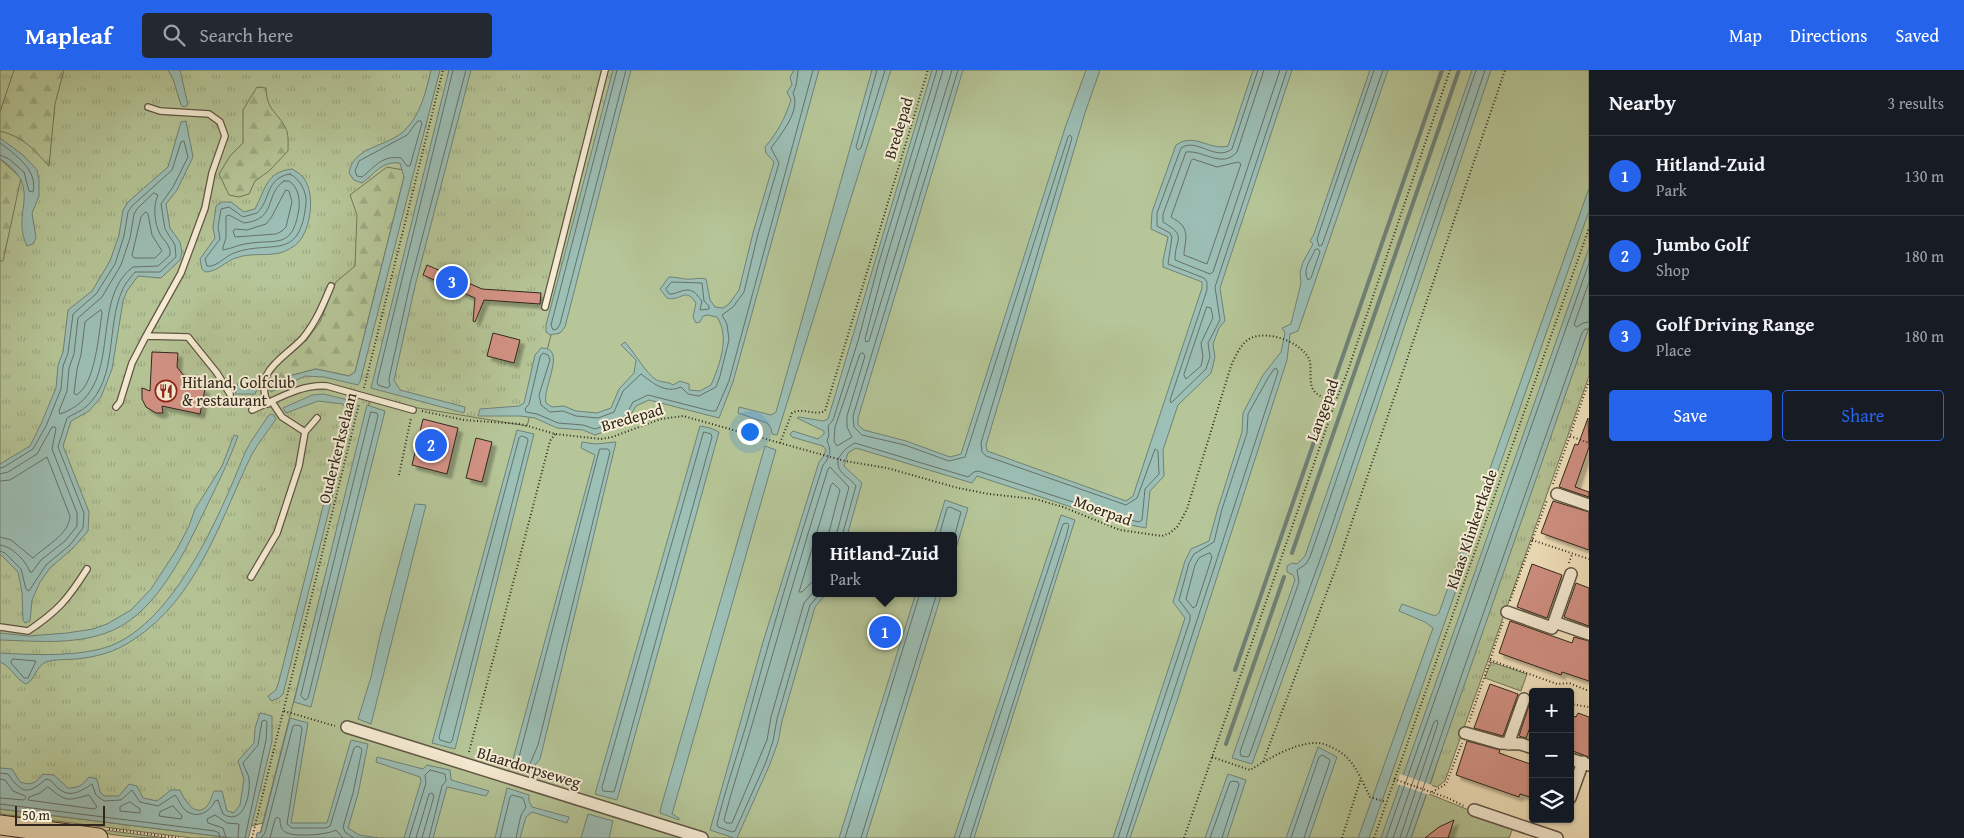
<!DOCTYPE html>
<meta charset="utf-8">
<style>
:root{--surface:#171b24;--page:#242831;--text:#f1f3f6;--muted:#9ea1a6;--line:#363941;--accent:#2563eb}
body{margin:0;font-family:"Gentium Book Plus",serif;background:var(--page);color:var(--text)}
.controls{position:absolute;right:15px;bottom:15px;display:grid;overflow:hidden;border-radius:5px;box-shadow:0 1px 4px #0004}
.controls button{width:45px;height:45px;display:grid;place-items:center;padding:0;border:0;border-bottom:1px solid var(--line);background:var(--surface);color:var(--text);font:25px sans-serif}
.scale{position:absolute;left:15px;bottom:12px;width:90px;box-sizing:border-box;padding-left:5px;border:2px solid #2f261d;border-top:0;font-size:14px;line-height:18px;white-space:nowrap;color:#2f261d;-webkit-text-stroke:4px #f8efd7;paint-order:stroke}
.you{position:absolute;left:749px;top:361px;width:18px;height:18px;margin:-12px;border:4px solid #fff;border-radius:50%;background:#1a73e8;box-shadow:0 0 0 8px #1a73e833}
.badge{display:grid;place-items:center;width:32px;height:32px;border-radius:50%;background:var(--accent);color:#fff;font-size:16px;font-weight:700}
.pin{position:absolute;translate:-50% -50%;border:2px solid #fff;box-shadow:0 1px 5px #0006}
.popup{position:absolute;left:812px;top:462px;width:145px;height:65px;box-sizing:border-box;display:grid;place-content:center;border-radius:5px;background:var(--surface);filter:drop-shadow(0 1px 4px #0005);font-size:16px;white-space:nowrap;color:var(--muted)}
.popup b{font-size:19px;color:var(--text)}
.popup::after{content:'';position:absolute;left:50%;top:100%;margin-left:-10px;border:10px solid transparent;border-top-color:var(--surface)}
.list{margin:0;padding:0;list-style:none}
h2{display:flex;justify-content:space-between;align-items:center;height:65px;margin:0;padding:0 20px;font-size:21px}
h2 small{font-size:16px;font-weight:400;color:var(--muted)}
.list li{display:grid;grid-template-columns:32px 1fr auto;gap:15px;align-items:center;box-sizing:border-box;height:80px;padding:0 20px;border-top:1px solid var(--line)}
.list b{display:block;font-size:19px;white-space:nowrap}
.list p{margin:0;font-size:16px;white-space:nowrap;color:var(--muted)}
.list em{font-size:16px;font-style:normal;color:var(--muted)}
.actions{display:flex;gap:10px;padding:15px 20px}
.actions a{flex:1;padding:11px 0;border:1px solid var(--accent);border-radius:5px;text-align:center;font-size:18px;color:var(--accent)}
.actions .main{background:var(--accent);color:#fff}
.icon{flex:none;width:28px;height:28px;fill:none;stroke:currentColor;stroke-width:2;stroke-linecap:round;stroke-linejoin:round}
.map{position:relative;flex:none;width:1589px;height:768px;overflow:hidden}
header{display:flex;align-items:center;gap:30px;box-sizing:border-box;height:70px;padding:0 25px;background:var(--accent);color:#fff}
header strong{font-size:24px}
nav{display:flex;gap:28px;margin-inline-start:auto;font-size:18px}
.search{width:350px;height:45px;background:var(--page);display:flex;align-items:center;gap:12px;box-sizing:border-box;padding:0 18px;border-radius:5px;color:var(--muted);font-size:19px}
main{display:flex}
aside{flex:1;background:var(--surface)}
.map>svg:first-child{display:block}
</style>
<header>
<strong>Mapleaf</strong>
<div class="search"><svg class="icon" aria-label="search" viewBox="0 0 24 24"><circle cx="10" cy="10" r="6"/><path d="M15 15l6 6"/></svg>Search here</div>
<nav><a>Map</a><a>Directions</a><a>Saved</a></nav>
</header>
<main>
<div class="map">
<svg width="1589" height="768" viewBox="0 0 1589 768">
<defs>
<pattern id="grass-tufts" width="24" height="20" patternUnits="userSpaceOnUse" patternTransform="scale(1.25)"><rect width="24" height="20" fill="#b6c698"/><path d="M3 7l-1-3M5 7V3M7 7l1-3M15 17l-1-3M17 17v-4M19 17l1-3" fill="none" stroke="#9daa83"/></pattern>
<pattern id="forest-firs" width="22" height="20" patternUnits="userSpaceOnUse" patternTransform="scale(1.25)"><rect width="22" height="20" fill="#b6c698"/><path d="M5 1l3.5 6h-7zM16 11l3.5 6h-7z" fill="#9daa83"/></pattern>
<filter id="shadow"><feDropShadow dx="4.5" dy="4.5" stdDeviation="1" flood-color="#0004"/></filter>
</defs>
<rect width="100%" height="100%" fill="#f5e6c1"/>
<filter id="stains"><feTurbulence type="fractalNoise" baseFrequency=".004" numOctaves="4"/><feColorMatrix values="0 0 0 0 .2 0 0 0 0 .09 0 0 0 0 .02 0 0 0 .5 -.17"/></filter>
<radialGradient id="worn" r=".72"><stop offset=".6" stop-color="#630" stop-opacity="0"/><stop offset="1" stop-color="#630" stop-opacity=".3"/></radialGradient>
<path fill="url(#grass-tufts)" stroke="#72765a" d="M0,0H812L450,706L239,759L0,731Z
M1589,257V306L1445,711L1437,717L1430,715L1466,605Z
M1491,592L1527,604L1521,621L1485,608Z
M0,739L232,768H192L0,744Z
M80,757L166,768C136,768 108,766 80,757Z"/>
<path fill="url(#forest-firs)" stroke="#72765a" d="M14,0H64L55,34L49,96C33,79 24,67 0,61V42Z
M257,17L266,18C267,41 276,40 285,57C289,63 288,74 288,81L269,101L255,111L249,124L239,127L229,125L219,104L230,86L243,73V40Z
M0,89L21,108L3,191H0Z
M387,97L403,100L404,107L355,302L349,306L316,299L289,306L269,315L267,311L270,304L295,277L306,271L320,252L336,212L355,196L357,145L350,125Z"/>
<path fill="#b6c698" stroke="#72765a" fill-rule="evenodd" d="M621,0H1589V201L1385,768H259L370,330L527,356ZM816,466H954V523H816Z
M1427,723L1513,758L1509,768H1411Z"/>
<path fill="#9cbfb6" stroke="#708279" d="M168,0H180L188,35L184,37L181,35L173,9Z
M431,0H440L360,312L358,315L324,307L305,306L271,322L267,316L289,306L316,299L349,306L355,302L404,107L400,93C381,91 376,103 362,113L354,110L349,103C353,76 388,77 405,60C421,44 426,21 431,0Z
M449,0H471L415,216L394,310L400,320L465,337L464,343L371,318Z
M613,0H631L565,257L560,263L550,265L546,262V255Z
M794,0H819L733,312L719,348L649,330L636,336L625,354L595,365L583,360L557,358L535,348L520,346H478L480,339L519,336L524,333L535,285L541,278C568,277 542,318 546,333L552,337L564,336L576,341L597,343L611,338L619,319L634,303L636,290L621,275L625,272C633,281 647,304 655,309C660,313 668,311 673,315L680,311L689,314V320L700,321L711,315C720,294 730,267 717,247L707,245L703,246L700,252L696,253L693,247L696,233C685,216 681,232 667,228L660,219L669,207C675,207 679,208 685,209C692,210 699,207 706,209L710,230L715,237L723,238L729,234L739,220L753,163L774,92L766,83L765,77C778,62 785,48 791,30L787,22L792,15L790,7Z
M872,0H891L777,365L772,364L771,358L767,353L738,343L739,337L771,345L776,342Z
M932,0H963L858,348V355L864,360L906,371L950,387L961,384L1065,58L1086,0H1100L1085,43L986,375L987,381L1126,431L1133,426L1202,218V212L1163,197V190L1168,167L1151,159L1152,142L1176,75C1195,62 1209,81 1228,76L1253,0H1292L1220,218L1225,251L1219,258L1213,274L1215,287L1211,303L1178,335L1163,380L1164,406L1150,421L1146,458L1120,453L977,406L972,413L856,378L848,383L844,396L862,413L847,466H816V523H827L815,537L782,651L778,672L770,694L737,768H734L710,760L763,572L819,392L823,387L826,380L823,376L792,367L790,364L793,361L818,369L824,364V361L797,348L799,347L823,351L828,349Z
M1370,0H1388L1298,261L1290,264L1287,290L1177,631L1130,768H1113L1185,548L1173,532L1185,491L1191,479L1209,471L1218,438L1242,362L1243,343L1263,305L1281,282L1285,263L1282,258L1291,254L1301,213L1300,202L1303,192L1313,174L1310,171L1314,164Z
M1472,0H1491L1331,474L1252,694L1232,688L1295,510L1293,505L1287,502V496L1292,493L1297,494L1305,486Z
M186,51L193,87L177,120L166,134L170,158L180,172L182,182L180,190L161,208L138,206L127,221L123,231L112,299L101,327L89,341L71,351L63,376L89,442L88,461L73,478L50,498L40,512L32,530L30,551L25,553L23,550L22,522L18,502L0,484V394L30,376L41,354L56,318L58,295L63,282L68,240L92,221L110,191L119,165L123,140L128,132L168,97L181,52Z
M0,68L23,85L37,100L39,111V126L32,143L36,168L33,174L27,176C10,142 45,118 0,89Z
M292,99C295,101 299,103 302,106C315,120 312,153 301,169C297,175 290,179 283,182C268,187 251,182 236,188C225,191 218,202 205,202L202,199L200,189L215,168L213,158L216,136L222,132H231L244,142L255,139C266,118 266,102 292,99Z
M1589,118V141L1369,768H1358L1433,558L1425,552L1399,541L1402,534L1435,546L1439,543Z
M1589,178V257L1411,768H1381Z
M249,312L255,315L257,319L255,324H235L238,313Z
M324,324L352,331L355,336L283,624L279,628L271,631L268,626L276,620L279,611L347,341L343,334L318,331L286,343L283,338L312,325Z
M367,335L385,341L311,637L294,632Z
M271,344L274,345L276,349C268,361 259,372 252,384C220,450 198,528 133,570C115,582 97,587 76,589C66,590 54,589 46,592C35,597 36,609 26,614C15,609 11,596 0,592V583C32,585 80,587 110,576C175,551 220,445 244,385C250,371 260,359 268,346Z
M700,356L710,358L719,362L617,730L595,724Z
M517,360L534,364L455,679L432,673Z
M234,365L238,366C228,394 215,419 202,446C182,488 153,547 106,563C72,575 35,571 0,570V563L28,566L67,563L93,559L107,554L131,540L151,519L177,479L189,456L195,439L222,396Z
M582,372L595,374L616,372L543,677L540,689L535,695L536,701L549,706L551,710L511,697L505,698V695L512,693L595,385L581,378Z
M765,376L776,380L672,744L679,748V750L660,743L661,737Z
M945,430L968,438L954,485V466H934Z
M415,434L426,435L371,654L358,649L371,607L380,566Z
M1061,445L1075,450L974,768H954Z
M916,523H942L866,768H839Z
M260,643L272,646V671L249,766L248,768H232L0,739V698L12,699L20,712C32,716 35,713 43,704L54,705L68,718C79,718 83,715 89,707L97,709L100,722L104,726H119L129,714L137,716L143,728L157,731L171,720H180C184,729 195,749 207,736C210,733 212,725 214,721H222L227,741L234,743L240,735L244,709L238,691L254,673L255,658Z
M290,648L308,653L291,753H327L351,670L368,674L358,724L348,758L359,765L378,768H256L257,763L261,762Z
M1318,677L1337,687L1309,768H1286Z
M377,687L423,699L427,695L450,700L451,710L489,721L486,726L447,717L433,768H404L421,711L420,707L376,692Z
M1228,704L1246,710L1227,768H1205Z
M507,718L529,725V731L532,737L569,747L567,753L532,742L526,747L520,768H495Z
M588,744L613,751L609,768H581Z"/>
<path fill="#f5e6c1" d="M1400,704L1432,715L1429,725L1397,714Z"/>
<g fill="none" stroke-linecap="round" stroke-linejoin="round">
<path stroke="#66726a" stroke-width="1" d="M453,0L377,312L378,315L387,318L390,316L389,309L410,214L466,0
M617,0L551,255L553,260L557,259L560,254L626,0
M798,0C797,8 797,16 793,23C801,41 781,64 771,78L779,93L758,164L744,222L733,237L722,245L727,254L729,270L720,306L716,317L699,326L688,324L681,317C665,324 653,313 641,304L623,321L614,342L598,348L576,346L563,341L550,342L541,335L539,325L550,290L548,285L543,283L540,287L529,334L525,339L526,342L537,344L558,353L583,355L595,359L619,351L626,345L633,332L648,325L711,341H716L729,311L813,0
M877,0L856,77L858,80L861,78L885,0
M943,0L885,193L865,269L866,272L869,271L952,0
M1258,0L1232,79C1215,92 1197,67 1181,78L1157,143V156L1170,163L1172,167L1168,194L1204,208L1207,212V220L1170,330L1171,333L1206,299L1210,287L1208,273L1220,250L1215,217L1287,0
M1264,0L1237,82C1222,99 1204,80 1186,82L1163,144V152C1188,167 1175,167 1175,190L1210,204L1213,202L1280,0
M1374,0L1317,169L1319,176L1322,175L1383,0
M1476,0L1310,487L1306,494L1297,500L1299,512L1240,682L1241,686L1247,687L1249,686L1326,473L1485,0
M418,51H421L422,53L410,96H407L401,88C382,85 376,96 362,107L357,106L355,101L359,91L407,65Z
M0,73C16,85 38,100 33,122L29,121L24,102L9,89L0,85
M1193,89L1217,97L1238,92L1241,94L1207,194L1184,185C1184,174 1190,164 1181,154C1178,151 1174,149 1171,147L1191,91Z
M290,104C300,109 307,122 306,133C300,193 272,169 234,183C225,186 216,198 207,196L205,189L220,169L218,157L221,139L229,137L243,147L257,143C271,130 265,108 290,104Z
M284,111H289C298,117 300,128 299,139C292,181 277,168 245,174C238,175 230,179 223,180V177L226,168V146L229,145L244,153C278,149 264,124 284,111Z
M286,120L289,121L292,132L286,157L282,161L276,164L235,167L233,161L235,159L247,160L266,154L271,148Z
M154,123L158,125C153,135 154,153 160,164C164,171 171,175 170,185L158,196L133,197C87,231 127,321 60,344L59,341L67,321L69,298L74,284L78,248L102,227L121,195L130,168L134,144L137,139Z
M146,142L148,144L152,165L162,181L155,188H134L132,185L141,147Z
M1318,179L1320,182L1311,208L1308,210C1302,199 1311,190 1315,180Z
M672,212L702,213L704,231L709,236V239L700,240L702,231C699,228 697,224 694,222C684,216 678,225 669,224L666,219Z
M1589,212L1574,255L1577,257L1583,253L1589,252
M1207,237L1211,238L1213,248L1201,273L1203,287L1201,296L1186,309L1184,305Z
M101,240L102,243C99,263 95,316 76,325L74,323L77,299L81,285L85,252Z
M863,283L865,286L847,346V357L852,367L837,376L834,371L835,357L860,284Z
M371,342L377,343L378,346L308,628L305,630L301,626Z
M704,362L711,364L712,367L616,715L614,722L603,721L602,718Z
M522,366L527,368L528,370L452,671L450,673L440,670L439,667L519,368Z
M600,379H608L610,382L538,675L529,696L519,694L518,692Z
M0,398L4,397L33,379L46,356L61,319L63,296L68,283L73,244L96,224L115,194L124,166L128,142L132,136L172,100L181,72L184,71L188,87L173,117L161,134L165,159L175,175L176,187L160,202H135C130,208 124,215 122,221C106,257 118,307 87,336C82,341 73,344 67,348L58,377L84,443L83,458L70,475L46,495L29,521L26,519L21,499L5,483L0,481
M0,404L8,402L37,384L52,357H55L56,359L52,379L77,443V456L65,471L41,490L32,502H30C26,491 12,476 0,475
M0,411L10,410L47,387L70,446C69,465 45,476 33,488L11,470L0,467
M842,466L856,416C852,410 842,405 839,398C834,387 847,377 855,373L968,407L974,402L978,401L1122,448L1139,452L1142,450L1145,419L1159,404L1158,381L1155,379L1137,428L1126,435L986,386L982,382L981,373L1072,68L1070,65L1068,67L965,387L949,391L905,375L862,365L854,357L853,346L958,0
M939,466L947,438L950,437L961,442L954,468
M1210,483L1212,487L1196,536L1193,538L1186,529L1195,495L1199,488Z
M816,508L802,522H799L831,415L833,413L840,420L828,466
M816,519L804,533L771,647L767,670L732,753H726L724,750C732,718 743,687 752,655C777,570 801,484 828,399L830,397L849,417L836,466
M821,523L810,535L777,649L773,671L766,692L735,761L732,762L718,757L717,754C725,720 737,686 747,652C770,566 796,480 823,395C830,387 832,381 827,371L829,365L828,356L833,350L858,271L879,192L937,0
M13,589L36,591L28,608H24L11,593Z
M0,703L8,704C22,724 28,725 46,709C53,710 53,714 58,718C70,729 81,721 92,714L96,725L104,731L121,730L132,720L140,732L158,736L175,725C179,729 180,735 184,739C196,750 209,743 215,731L218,730L223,744C244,757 251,723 249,708C248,703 244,698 243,693L258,675L262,651L265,650L267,652L266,670L245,768
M0,709L5,710L13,721L25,726L26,728L24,730L0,728
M48,717C67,732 66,731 89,725L97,737L94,739L28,730L29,727L40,723Z
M130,732L140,739V743L120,741V737Z
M0,734L215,761L219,763L220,768
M173,736L182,746L181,749L159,746L160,742Z
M226,768L223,758L208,753L207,749L215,745L227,753L239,754L238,768
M261,768L265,763L293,656L295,655L301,656L302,659L287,754L292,758H326L330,756L354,678L357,676L361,678L362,680L353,723L343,757L345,762L354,768
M270,768L275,749L277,747L280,749C280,755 281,760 287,763C296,767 327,765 336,760L343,768
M409,768L426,713L425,705L430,700L445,704L446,711L442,716L429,768
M416,768L429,724L432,723L434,726L422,768
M500,768L510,727L512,725L523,728L526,737L521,745L516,768
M845,768L920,523
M861,768L937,523
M959,768L1063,454L1067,453L1069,455L1066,467L970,768
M1118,768L1190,550V545L1179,530L1189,493L1194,484L1214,472L1222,439L1247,363L1248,344L1268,308L1274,299L1276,298L1278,302L1126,768
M1210,768L1230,712L1233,711L1238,712L1239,715L1222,768
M1291,768L1319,687L1322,685L1329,689L1330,691L1304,768
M1386,768L1589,193
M1393,768L1434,652L1437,650L1438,653L1400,768
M1406,768L1462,604L1582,263L1585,259H1589"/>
<path stroke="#708279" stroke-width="4" d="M1330,323L1442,0
M1292,483L1459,0
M1235,600L1327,334
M1226,674L1284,507"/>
</g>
<path fill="#d49386" stroke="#2f261d" filter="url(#shadow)" d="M427,195L482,219L541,223L540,234L484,230L475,252L473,251L475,228L423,205Z
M493,263L520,270L514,293L487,286Z
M152,282L178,283L177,297L191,315L205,319L200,344L162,336L163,343H156L146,337L142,329V318L150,321Z
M1588,348L1589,377L1575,417L1589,422V427L1559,417L1575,374L1578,375Z
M423,349L458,358L447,404L412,395Z
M476,368L492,372L482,412L466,408Z
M1553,431L1589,442V480L1541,463Z
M1532,494L1562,505L1547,548L1517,537Z
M1576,513L1589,518V556L1564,547Z
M1510,551L1572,573L1574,567L1589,571V611L1562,602L1561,605L1499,583Z
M1490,614L1518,624L1503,666L1474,658Z
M1531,629L1533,650L1526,668L1519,666Z
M1578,643L1589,647V687L1570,680V645L1576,647Z
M1467,671L1500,680L1499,683L1533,695V728L1520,724L1519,727L1456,705Z
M1454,750L1448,768H1425L1439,757Z"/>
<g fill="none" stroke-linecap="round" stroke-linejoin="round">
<g stroke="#605646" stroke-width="8">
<path id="service" d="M545,237L605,0
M146,266L181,203L205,138L212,103L225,66L220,52L209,44L160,41L148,37
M272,332L282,347L305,362L317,348
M268,334C253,300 284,289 303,268C316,252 323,235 331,216
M116,337L120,332L132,293L146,266L188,267L217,303L230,324
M252,340C276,330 300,314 327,316L413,340
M251,507L277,463L299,396L305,362
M0,557L28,561C58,541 68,529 87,499"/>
</g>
<g stroke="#605646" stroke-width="14">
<path id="minor" d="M1557,424L1589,435
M1507,542L1552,558L1571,504
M1554,552L1589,564
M347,657L702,768
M1465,663L1500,673L1521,674L1533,678
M1508,674L1524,629
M1570,689L1589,695
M1570,728L1583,692
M1474,740L1557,768"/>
</g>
<g stroke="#2f261d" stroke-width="21">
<path id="primary" d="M0,755L98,768"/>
</g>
<path stroke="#2f261d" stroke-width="2" stroke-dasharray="1 2.5" stroke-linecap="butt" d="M364,318L443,0
M422,341L464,350L521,354L555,364L601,369L612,367L661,349L683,346L845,391L887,398L958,418L989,424L1035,429L1063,437L1120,460L1162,466L1170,463L1178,456L1187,439L1231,296C1236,285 1241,273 1251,268C1268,260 1301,272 1309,289C1313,299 1307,313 1315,322C1320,327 1329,330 1335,333
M1570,366L1589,373
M780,373L792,343C803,337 813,346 825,341L928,0
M399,405L411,348
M1553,414L1589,311
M1532,470L1589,489
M1569,493L1572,484
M1510,531L1547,430
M1490,590L1557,614L1569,613L1589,621
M1570,634L1589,637
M284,641L335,656
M1469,652L1503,552
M469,682L550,371L555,364
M1212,687L1250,700C1268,689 1293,674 1314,673C1324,672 1336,679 1343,684C1356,694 1363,713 1370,727L1386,732
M1263,692L1339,490L1505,0
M1394,709L1448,728L1464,736
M1432,722L1446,714L1462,673
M109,759L179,768
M252,768L359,334
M1184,768L1335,333L1347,303L1450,0
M1342,768L1361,708
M1374,768L1589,158"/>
<use href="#service" stroke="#f8efd7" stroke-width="5.5"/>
<use href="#minor" stroke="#f8efd7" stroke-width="11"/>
<use href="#primary" stroke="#f5e6c1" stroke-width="19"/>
</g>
<defs>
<g id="restaurant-ring" transform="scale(1.125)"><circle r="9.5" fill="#f8efd7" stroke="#8f2418" stroke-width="1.5"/><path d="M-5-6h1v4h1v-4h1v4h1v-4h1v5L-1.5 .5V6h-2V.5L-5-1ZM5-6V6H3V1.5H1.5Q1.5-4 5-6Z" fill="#8f2418"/></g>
</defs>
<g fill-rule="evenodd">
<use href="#restaurant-ring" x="166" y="321"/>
</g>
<g text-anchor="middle" stroke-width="4" stroke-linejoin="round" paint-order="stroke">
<g font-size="16" fill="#2f261d" stroke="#f8efd7">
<text transform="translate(898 58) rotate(-73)" y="6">Bredepad</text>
<text transform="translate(1322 340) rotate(-70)" y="6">Langepad</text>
<text transform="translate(632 347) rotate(-16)" y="6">Bredepad</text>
<text transform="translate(337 378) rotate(-76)" y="6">Ouderkerkselaan</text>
<text transform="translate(1103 440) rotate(20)" y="6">Moerpad</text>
<text transform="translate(1471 459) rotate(-71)" y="6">Klaas Klinkertkade</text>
<text transform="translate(529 697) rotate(17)" y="6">Blaardorpseweg</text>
</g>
<g font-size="16" fill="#2f261d" stroke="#f8efd7" text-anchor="start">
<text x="182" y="318">Hitland, Golfclub<tspan x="182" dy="18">&amp; restaurant</tspan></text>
</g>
</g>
<rect width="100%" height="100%" filter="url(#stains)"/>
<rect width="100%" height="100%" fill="url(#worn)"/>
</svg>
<div class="controls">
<button>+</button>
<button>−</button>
<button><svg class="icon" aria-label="layers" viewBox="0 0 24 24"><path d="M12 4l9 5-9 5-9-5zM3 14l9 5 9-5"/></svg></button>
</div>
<div class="scale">50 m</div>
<div class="you"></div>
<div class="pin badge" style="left:885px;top:562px">1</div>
<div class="popup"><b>Hitland-Zuid</b>Park</div>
<div class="pin badge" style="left:431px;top:375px">2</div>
<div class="pin badge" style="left:452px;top:212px">3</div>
</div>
<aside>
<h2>Nearby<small>3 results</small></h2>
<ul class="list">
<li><span class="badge">1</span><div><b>Hitland-Zuid</b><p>Park</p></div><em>130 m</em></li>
<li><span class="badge">2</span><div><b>Jumbo Golf</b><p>Shop</p></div><em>180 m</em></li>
<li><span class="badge">3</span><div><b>Golf Driving Range</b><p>Place</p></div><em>180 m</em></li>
</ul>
<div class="actions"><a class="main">Save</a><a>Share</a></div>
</aside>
</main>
